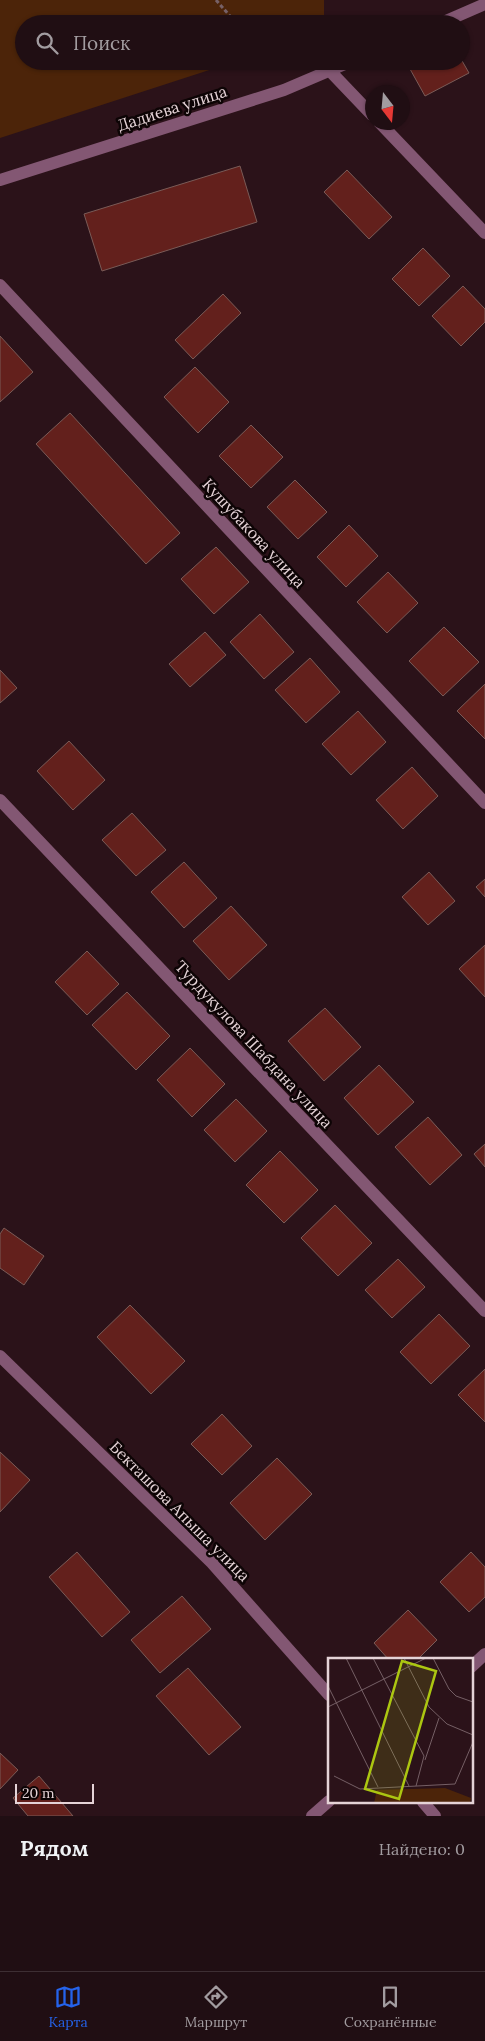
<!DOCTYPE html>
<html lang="ru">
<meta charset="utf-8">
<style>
:root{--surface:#200e13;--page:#28171c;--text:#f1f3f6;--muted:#a29ca0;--line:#3d2e33;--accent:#2563eb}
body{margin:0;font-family:Lora,serif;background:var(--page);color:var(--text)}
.compass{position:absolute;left:365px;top:85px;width:45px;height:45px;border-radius:50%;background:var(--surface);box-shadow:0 1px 4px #0004;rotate:164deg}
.scale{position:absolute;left:15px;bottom:12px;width:79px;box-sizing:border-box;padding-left:5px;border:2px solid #e5d3d7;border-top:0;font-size:14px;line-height:18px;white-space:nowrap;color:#e5d3d7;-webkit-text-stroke:4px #0d0405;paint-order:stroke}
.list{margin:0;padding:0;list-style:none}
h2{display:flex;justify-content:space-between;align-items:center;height:65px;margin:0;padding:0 20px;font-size:21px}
h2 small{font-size:16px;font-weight:400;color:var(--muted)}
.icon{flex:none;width:28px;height:28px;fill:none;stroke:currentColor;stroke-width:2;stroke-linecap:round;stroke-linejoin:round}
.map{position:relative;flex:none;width:485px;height:1816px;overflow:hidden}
.search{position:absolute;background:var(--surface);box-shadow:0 1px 4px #0004;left:15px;right:15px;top:15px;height:55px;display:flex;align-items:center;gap:12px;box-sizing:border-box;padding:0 18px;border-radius:28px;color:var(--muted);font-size:19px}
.sheet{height:155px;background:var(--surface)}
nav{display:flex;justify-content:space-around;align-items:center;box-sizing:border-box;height:70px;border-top:1px solid var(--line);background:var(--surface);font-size:14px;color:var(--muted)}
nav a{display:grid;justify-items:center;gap:2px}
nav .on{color:var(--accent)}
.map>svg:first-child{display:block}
</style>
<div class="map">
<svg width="485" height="1816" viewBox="0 0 485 1816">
<rect width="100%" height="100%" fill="#2b1219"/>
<path fill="#4c2409" d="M0,0H324V24H24V61H237L0,138Z"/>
<path fill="#63201c" stroke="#7a5b57" d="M461,59L469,73L425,96L410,69L424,61H461Z
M240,166L257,222L102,271L84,214Z
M347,170L392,217L369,239L324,192Z
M423,248L450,276L419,306L392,279Z
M463,286L485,309V322L461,346L432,316Z
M223,294L241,313L193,359L175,340Z
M0,336L33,372L0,402Z
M195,367L229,402L198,433L164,397Z
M70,413L180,533L146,564L36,444Z
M251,425L283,457L251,488L219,456Z
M295,480L327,512L298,539L267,507Z
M349,525L378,556L346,587L317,557Z
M216,547L249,582L214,614L181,579Z
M388,572L418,603L387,633L357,602Z
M260,614L294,652L264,679L230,642Z
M444,627L479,662L443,696L409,661Z
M205,632L226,655L190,687L169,664Z
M310,658L340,692L306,723L275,690Z
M0,670L17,688L0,703Z
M485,684V739L457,711Z
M358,711L386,742L351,775L322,744Z
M69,741L105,780L73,810L37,771Z
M412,767L438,796L403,829L376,800Z
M132,813L166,850L136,876L102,840Z
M184,862L217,898L184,928L151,892Z
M429,872L455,901L428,925L402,897Z
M485,879V897L476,887Z
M231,906L267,945L229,980L193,941Z
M485,945V997L459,969Z
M87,951L119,984L87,1015L55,982Z
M127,992L170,1036L136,1070L92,1025Z
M325,1008L361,1047L324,1081L288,1041Z
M190,1048L225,1084L192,1117L157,1080Z
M379,1065L414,1102L378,1135L344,1098Z
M236,1099L267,1131L235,1162L204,1130Z
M428,1117L462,1155L430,1185L395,1147Z
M485,1144V1167L474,1154Z
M280,1151L318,1190L284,1223L246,1185Z
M335,1205L372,1243L338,1276L301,1238Z
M4,1228L44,1256L24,1285L0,1268V1234Z
M398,1259L425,1287L392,1318L365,1290Z
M130,1305L185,1361L151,1394L97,1337Z
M439,1314L470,1346L431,1384L400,1352Z
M485,1369V1422L458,1395Z
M222,1414L252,1446L222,1475L191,1444Z
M0,1452L30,1480L0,1512Z
M277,1458L312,1494L265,1540L230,1503Z
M77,1552L130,1612L102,1637L49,1577Z
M471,1552L485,1567V1597L469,1612L440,1582Z
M182,1596L211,1629L160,1673L131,1640Z
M408,1610L437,1640L417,1660H389L374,1643Z
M188,1668L241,1727L209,1755L156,1696Z
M0,1753L18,1770L0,1789Z
M39,1776L73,1816H28L13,1798Z"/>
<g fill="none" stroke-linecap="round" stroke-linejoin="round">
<path stroke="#776167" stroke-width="3" stroke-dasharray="4 2.5" stroke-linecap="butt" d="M216,0L237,24"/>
<path stroke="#835773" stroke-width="12" d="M439,24L485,4
M330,71L372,115
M379,122L485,233
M0,180L284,90L352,61
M0,285L485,803
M0,800L485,1311
M0,1356L212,1563L329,1695
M471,1667L485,1654
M423,1802L435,1816
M312,1816L329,1801"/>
</g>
<g text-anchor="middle" stroke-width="5" stroke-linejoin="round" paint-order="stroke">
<g font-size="16" fill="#e5d3d7" stroke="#0d0405">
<text transform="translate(172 108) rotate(-18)" y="6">Дадиева улица</text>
<text transform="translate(254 533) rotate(47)" y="6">Кушубакова улица</text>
<text transform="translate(254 1044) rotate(47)" y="6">Турдукулова Шабдана улица</text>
<text transform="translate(180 1511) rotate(45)" y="6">Бекташова Апыша улица</text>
</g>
</g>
<g transform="translate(328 1658)">
<rect width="145" height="145" fill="#2b1219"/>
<path d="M117,130L143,140L142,145H46L49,132Z" fill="#4c2409"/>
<path fill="none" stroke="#755f65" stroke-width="1" d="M18,0L81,128M45,0L96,98L88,128M76,0L101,49L119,66L145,77M105,0L121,31L128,38L145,44M0,28L50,129M0,49L98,0M97,102L111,60M6,118L32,131M32,131L127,126L145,84"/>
<path fill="#acc611" fill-opacity="0.15" stroke="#acc611" stroke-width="2.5" d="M74,3L108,13L71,141L37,131Z"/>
<rect width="145" height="145" fill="none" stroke="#e5d3d7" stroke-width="2.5"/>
</g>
</svg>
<svg class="compass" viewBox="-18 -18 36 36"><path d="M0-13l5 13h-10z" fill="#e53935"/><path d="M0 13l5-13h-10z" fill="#a29ca0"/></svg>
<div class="scale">20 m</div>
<div class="search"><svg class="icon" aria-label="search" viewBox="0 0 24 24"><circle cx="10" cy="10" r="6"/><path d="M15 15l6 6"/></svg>Поиск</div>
</div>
<section class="sheet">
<h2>Рядом<small>Найдено: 0</small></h2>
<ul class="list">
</ul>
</section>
<nav>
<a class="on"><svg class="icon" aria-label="map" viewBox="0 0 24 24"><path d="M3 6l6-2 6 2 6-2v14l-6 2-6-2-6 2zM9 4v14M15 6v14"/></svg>Карта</a>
<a><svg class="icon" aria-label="directions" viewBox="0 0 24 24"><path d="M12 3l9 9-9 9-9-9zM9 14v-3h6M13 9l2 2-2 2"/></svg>Маршрут</a>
<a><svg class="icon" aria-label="saved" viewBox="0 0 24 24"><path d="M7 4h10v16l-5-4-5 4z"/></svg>Сохранённые</a>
</nav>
